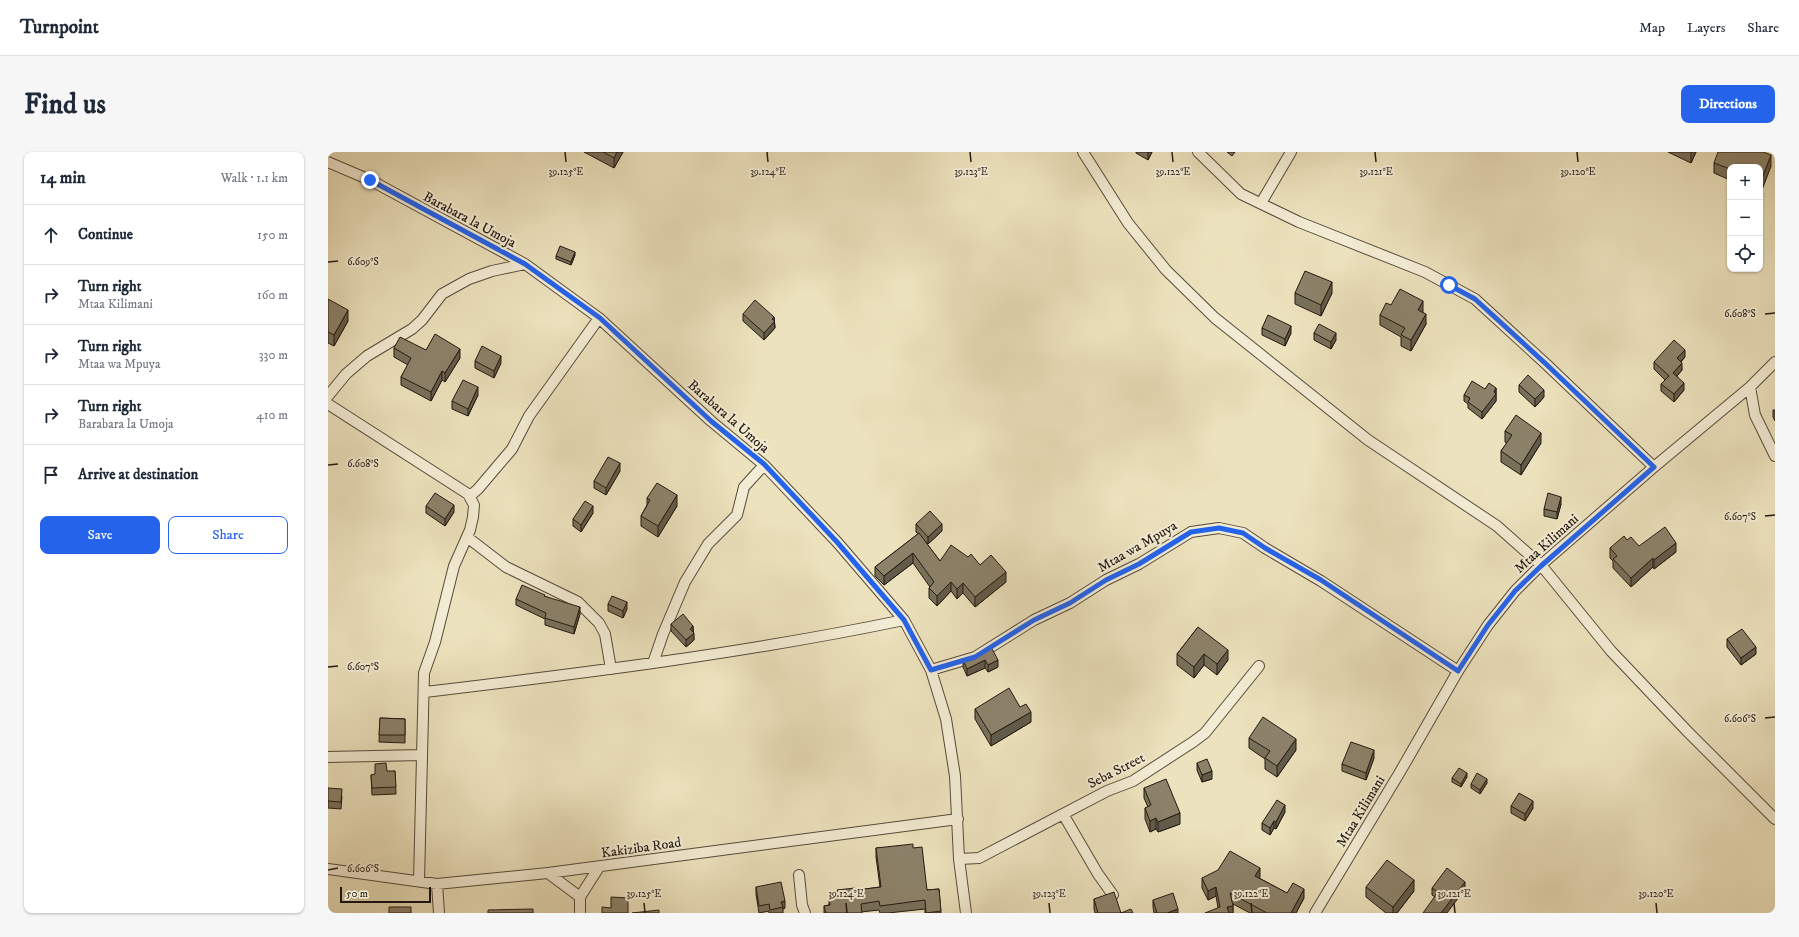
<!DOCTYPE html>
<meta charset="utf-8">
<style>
:root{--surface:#fff;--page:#f6f6f7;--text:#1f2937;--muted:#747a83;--line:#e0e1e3;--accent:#2563eb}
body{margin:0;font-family:"IM FELL DW Pica",serif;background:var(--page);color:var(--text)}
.controls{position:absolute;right:12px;top:12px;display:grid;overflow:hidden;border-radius:8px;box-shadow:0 1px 3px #0004}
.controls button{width:36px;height:36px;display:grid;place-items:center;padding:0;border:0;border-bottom:1px solid var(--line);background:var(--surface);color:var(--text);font:20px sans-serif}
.scale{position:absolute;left:12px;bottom:10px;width:91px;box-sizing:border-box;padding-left:4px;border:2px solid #241910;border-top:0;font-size:11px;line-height:14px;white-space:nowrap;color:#241910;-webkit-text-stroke:3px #f3ecd4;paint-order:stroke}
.stop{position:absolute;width:12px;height:12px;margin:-9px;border:3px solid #2563eb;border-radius:50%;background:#fff}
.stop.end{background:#2563eb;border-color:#fff;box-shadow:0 1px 4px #0008}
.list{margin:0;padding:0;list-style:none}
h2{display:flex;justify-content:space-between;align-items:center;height:52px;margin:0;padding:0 16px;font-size:17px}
h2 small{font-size:13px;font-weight:400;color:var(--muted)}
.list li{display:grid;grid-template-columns:26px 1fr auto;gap:12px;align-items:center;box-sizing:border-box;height:60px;padding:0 16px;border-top:1px solid var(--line)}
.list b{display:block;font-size:15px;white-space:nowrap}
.list p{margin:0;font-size:13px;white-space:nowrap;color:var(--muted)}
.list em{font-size:13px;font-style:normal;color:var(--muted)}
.actions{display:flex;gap:8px;padding:12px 16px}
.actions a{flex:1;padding:9px 0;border:1px solid var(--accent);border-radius:8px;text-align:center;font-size:14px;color:var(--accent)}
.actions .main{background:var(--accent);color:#fff}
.icon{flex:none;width:22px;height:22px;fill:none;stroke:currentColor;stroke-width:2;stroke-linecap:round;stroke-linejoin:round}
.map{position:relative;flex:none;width:1447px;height:761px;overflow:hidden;border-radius:8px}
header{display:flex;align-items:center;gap:24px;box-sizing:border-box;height:56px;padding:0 20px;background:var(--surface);border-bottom:1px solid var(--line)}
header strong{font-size:19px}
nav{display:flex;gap:22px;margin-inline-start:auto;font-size:14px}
.intro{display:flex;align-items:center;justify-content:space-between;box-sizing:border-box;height:96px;padding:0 24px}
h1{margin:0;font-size:28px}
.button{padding:10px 18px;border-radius:8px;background:var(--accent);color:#fff;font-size:14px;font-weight:700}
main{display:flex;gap:24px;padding:0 24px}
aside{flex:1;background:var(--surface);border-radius:8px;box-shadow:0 1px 3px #0004}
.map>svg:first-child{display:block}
</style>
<header>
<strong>Turnpoint</strong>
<nav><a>Map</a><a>Layers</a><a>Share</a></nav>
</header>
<div class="intro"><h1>Find us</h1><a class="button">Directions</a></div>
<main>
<aside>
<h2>14 min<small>Walk · 1.1 km</small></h2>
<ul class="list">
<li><svg class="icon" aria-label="ahead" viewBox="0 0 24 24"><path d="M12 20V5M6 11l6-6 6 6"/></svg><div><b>Continue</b></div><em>150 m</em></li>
<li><svg class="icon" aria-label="right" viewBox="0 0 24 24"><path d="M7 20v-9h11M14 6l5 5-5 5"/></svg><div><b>Turn right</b><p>Mtaa Kilimani</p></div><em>160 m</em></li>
<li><svg class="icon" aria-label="right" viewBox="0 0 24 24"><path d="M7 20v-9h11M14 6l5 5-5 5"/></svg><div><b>Turn right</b><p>Mtaa wa Mpuya</p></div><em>330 m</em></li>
<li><svg class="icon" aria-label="right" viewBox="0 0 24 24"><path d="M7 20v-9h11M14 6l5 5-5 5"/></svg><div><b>Turn right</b><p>Barabara la Umoja</p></div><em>410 m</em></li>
<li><svg class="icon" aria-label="arrive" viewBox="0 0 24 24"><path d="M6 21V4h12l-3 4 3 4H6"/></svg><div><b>Arrive at destination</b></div></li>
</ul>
<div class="actions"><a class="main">Save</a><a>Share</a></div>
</aside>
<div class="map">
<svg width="1447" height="761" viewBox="0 0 1447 761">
<rect width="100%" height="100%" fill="#ece2bd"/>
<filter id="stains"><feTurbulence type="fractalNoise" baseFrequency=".005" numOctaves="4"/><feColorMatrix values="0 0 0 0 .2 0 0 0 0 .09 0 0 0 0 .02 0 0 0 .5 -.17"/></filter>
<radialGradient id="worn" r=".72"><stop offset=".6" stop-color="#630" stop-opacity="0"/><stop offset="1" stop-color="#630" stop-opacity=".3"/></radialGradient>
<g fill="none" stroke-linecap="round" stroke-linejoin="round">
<g stroke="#564b3b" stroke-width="12">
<path id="street" d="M755,0L800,71L838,118L887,166L1040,288L1169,374L1213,413L1283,499L1360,580L1447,667
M870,0L913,42L971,70L1097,120L1147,147L1218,212L1326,315
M0,10L42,28L197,112L271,166L383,269L436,313L509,390L576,468L603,518L618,567L627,624L631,707L638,761
M933,51L963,0
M1422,235L1427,263L1447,304
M0,244L18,222L39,204L84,177L94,168L114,142L141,127L164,119L197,112
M0,252L140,342L146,353L145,365L142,378L126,414L107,490L96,521L91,729
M142,344L150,337L184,297L201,264L271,166
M139,385L178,415L250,450L271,471L277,482L283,517
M325,511L335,482L357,430L380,392L409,363L416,335L436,313
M603,518L647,505L706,468L742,451L778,428L811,412L863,380L891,376L915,381L937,396L993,429L1130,519
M97,540C257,521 418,501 576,468
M0,605L94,603
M735,662L770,722L785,743
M631,707L651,706L779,639L805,629L865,590L877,581L931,514
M0,717L109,732L220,721L630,667
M220,721L252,745
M471,723L474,753L477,761
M109,732L111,761
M252,761V745L271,715
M987,761L1072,620L1130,519L1160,473L1187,439L1213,413L1326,315L1422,235L1447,210"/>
</g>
<use href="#street" stroke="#f3ecd4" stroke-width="10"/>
</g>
<path fill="#78705b" stroke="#241910" d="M256,0H295L286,16Z
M808,0H824L820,8L808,1Z
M899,0H907L904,4Z
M1340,0H1368L1363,11Z
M1386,11L1443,14L1433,40L1432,39V15H1402V28L1386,21Z
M247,103L243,113L228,107V104Z
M967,141H1004L993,164L967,152Z
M0,147L20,169L6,194L0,191Z
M1063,153L1095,160L1098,172L1083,199L1073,194V185L1052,173V163Z
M415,162L446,165L447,176L436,188L415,169Z
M934,176L963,181L957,194L934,183Z
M986,181L1008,188L1003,197L986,188Z
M66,196L98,198L132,206L117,230L114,228L103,249L73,233V225L80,213L66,205Z
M1357,205L1353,210L1354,218L1349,224L1356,238L1346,250L1333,239V232L1337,228L1326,217V210Z
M147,209L173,211L166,226L147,216Z
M1191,233L1216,245L1207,255L1191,240Z
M1168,236V249L1154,267L1140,256V252L1136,249V243L1157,237Z
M150,243L140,264L124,257V249Z
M1445,258H1447V269L1445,265Z
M1177,279L1213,291L1193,323L1173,310V299L1179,291L1177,290Z
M292,319L278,343L266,336V329Z
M319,346L349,354L330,385L313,374V364L319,353Z
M1233,352L1229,367L1216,364V357Z
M98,354L126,360L117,374L98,361Z
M265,361L253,380L245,374V367Z
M588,372L614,379L600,392L596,388L612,409L652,413L678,430L647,455L635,441L629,447L623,439L609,454L601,446V436L602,435L585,411L556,433L547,424V415L590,382L588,380Z
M1299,388L1311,394L1348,400L1326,417L1325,415L1303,435L1285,416V409L1282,406V396Z
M217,444L252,462L246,482L217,473V467L188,453V447Z
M280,452L299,457L295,466L280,459Z
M343,472L365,474L366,488L358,495L343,479Z
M870,475L900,508L889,523L876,513L866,526L849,513V502Z
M1399,487L1428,502L1413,513L1399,495Z
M650,503L670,515L660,520L657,516L639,524L635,515V508Z
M692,555L703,570L663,594L647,567V557Z
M52,566L77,567V591L51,590Z
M921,586L968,598L949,625L937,617V607L921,596Z
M1046,606L1038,628L1014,619V612Z
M869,611L884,627L874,630L869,618Z
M67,619L68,642L44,643L43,623Z
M1139,625L1133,635L1124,630V626Z
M1159,631L1152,642L1143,636V632Z
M0,636L14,644L13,657L0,656Z
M816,636L852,672L830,680L828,677L822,680L817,667V656L820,655L816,646Z
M1183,654L1205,656L1197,669L1183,661Z
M957,660L948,677L946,676L942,683L934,678V671Z
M548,696H585L599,738L611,737L613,761H597V757L560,761H552L551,758L533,760L534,761H496V754L501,753V742L552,735L548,705Z
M932,725L931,726L959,741L976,746L968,761H922L905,752V761L890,756L888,744L880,748L874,736V726Z
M428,735L457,756L455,757V761H441V759L431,761L428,742Z
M1038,735L1086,739L1069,761H1058L1038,745Z
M1104,736L1137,737L1107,745L1104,743Z
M766,747L793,761H805H767L766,757Z
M825,748L850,761H826L825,755Z"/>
<path fill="#625b4a" stroke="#241910" d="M289,0H295L286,16V6Z
M820,0H824L820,8Z
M1363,0H1368L1363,11Z
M1443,3V14L1433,40V29Z
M247,100V103L243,113V110Z
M1004,130V141L993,164V153Z
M1095,149V160L1090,168V158Z
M20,158V169L6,194V183Z
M1098,162V172L1083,199V188Z
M446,165L447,176L436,188V181L444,167Z
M963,174V181L957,194V187Z
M1008,181V188L1003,197V190Z
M132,197V206L117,230V221Z
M1357,198V205L1349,213V206Z
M173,204V211L166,226V219Z
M1354,211V218L1345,228V221Z
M114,219V228L103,249V240Z
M1356,231V238L1346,250V242Z
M150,235V243L140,264V257Z
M1168,236V249L1154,267V260Z
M1216,238V245L1207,255V247Z
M1213,281V291L1193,323V313Z
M292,311V319L278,343V336Z
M349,343V354L330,385V374Z
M1233,345V352L1229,367V360Z
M126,353V360L117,374V367Z
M265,354V361L253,380V373Z
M614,372V379L600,392V385Z
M1348,391V400L1326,417V408Z
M585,401V411L556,433V424Z
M1325,406V415L1303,435V426Z
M678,420V430L647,455V445Z
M623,430V439L609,454V444Z
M635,431V441L629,447V437Z
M299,450V457L295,466V459Z
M252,455V462L246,482V475Z
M365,474V481L362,477Z
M366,481V488L358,495V488Z
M1428,495V502L1413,513V506Z
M900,498V508L889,523V512Z
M876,502V513L866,526V515Z
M657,508V516L639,524V517Z
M670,508V515L660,520V513Z
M703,560V570L663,594V583Z
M968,587V598L949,625V614Z
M1046,598V606L1038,628V621Z
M884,619V627L874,630V623Z
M1139,621V625L1133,635V632Z
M1159,627V631L1152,642V638Z
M1205,649V656L1197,669V662Z
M957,653V660L948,677V670Z
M852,661V672L830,680V670Z
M828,666V677L822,680V669Z
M946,669V676L942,683V676Z
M932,716V725L927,733V724Z
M1086,728V739L1069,761H1065V755Z
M1137,730V737L1119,761H1113Z
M888,735V744L880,748V739Z
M976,737V746L968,761H963Z
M457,749V756L455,757L453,750Z
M905,754V761H899V755Z
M850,757V761H839Z"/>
<path fill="#8c826a" stroke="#241910" d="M275,0H289L286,6Z
M1390,0H1435L1443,3L1433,29H1432V15H1402V17L1386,11Z
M232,94L247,100L243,110L228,104Z
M977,119L1004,130L993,153L967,141Z
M1072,137L1095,149L1090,158L1098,162L1083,188L1073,183L1077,176L1052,163L1058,151L1063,153Z
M0,147L20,158L6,183L0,180Z
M427,148L446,165L444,167L447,169L436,181L415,162Z
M940,163L963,174L957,187L934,176Z
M991,172L1008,181L1003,190L986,181Z
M107,182L132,197L117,221L114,219L103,240L73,225L83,206L66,196L72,185L98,198Z
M1346,188L1357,198L1349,206L1354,211L1345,221L1356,231L1346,242L1333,232L1341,224L1326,210Z
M154,194L173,204L166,219L147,209Z
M1200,223L1216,238L1207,247L1191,233Z
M135,228L150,235L140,257L124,249Z
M1144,229L1157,237L1161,231L1168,236L1166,240L1168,242L1154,260L1140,250L1142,246L1136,243Z
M1188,263L1213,281L1193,313L1173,299L1184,283L1177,279Z
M280,305L292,311L278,336L266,329Z
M329,331L349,343L330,374L313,364L322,348L319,346Z
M107,341L126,353L117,367L98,354Z
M1220,341L1233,345L1229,360L1216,357Z
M257,349L265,354L253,373L245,367Z
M602,359L614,372L600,385L588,372Z
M1337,375L1348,391L1326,408L1325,406L1303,426L1285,407L1289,404L1282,396L1296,384L1299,388L1303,385L1311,394Z
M591,381L612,409L623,393L640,405L643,402L652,413L663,403L678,420L647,445L635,431L629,437L623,430L609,444L601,436L606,430L585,401L556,424L547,415Z
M194,433L217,443L216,444L252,455L246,475L217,466L218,461L188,447Z
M284,444L299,450L295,459L280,452Z
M355,462L365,474L362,477L366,481L358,488L343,472Z
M870,475L900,498L889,512L876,502L866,515L849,502Z
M1414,477L1428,495L1413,506L1399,487Z
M663,495L670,508L660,513L657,508L639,517L635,508L650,503Z
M681,536L692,555L698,552L703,560L663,583L647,557Z
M935,565L968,587L949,614L937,606L942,599L921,586Z
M52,566L77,567V583H51Z
M1023,590L1046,598L1038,621L1014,612Z
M879,607L884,619L874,623L869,611Z
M58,611L59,619H67L68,635L44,636L43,623L47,622V612Z
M1131,616L1139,621L1133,632L1124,626Z
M1149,621L1159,627L1152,638L1143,632Z
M838,627L852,661L830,670L828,666L822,669L817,656L823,653L816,636Z
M0,636L14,637L13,650L0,649Z
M1191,641L1205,649L1197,662L1183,654Z
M949,648L957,653L948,670L946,669L942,676L934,671Z
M585,692V696L594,695L599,738L611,737L613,759L598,761L597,748L552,754L551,749L533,752L534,761H498L496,754L502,753L501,742L510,741L509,738L527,736L528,738L553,735L548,696Z
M902,699L932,716L927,724L959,741L965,731L976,737L963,761H939L902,741L905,754L899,755L901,761H877L892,755L888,735L880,739L874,726L890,718Z
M1059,708L1086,728L1065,755L1038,735Z
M1119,716L1137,730L1113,761H1095L1110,740L1104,736Z
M453,730L457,749L453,750L455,755L442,758L441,752L431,754L428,735Z
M786,740L793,761L803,757L805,761H770L766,747Z
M845,741L850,757L839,761H829L825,748Z
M283,745L300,746V761H274V755L283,756Z
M61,755H83V761H61Z
M205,757V761H160V758Z
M331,758V761H304Z"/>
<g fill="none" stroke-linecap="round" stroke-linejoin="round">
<path stroke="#2563eb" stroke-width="5" d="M42,28L197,112L272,166L383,269L436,312L509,390L576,468L603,518L647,505L706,468L742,451L778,428L811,412L863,380L891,376L915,381L937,396L993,428L1130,519L1160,473L1187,439L1213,414L1326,315L1218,212L1147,147L1121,133"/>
</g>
<path fill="none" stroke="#241910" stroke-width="1.5" d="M237,0L238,10M439,0L440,10M642,0L643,10M844,0L845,10M1047,0L1048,10M1249,0L1250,10M0,110L10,109M1437,162L1447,161M0,313L10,312M1437,364L1447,363M0,515L10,514M1437,566L1447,565M0,718L10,716M316,751L317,761M518,751L519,761M721,751L722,761M923,751L924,761M1126,751L1127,761M1328,751L1329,761"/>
<g text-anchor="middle" stroke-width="4" stroke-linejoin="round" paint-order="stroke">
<g font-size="14" fill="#241910" stroke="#f3ecd4">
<text transform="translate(142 67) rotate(28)" y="5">Barabara la Umoja</text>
<text transform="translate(401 264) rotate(41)" y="5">Barabara la Umoja</text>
<text transform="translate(1218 391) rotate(-42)" y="5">Mtaa Kilimani</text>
<text transform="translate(809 394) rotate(-30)" y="5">Mtaa wa Mpuya</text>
<text transform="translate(788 618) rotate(-27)" y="5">Seba Street</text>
<text transform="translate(1032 659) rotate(-59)" y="5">Mtaa Kilimani</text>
<text transform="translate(313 695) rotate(-8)" y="5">Kakiziba Road</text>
</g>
</g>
<g font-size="10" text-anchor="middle" fill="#241910" stroke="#f3ecd4" stroke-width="4" stroke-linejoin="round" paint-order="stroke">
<text x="238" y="23">39.125°E</text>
<text x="440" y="23">39.124°E</text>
<text x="643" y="23">39.123°E</text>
<text x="845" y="23">39.122°E</text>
<text x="1048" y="23">39.121°E</text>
<text x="1250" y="23">39.120°E</text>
<text x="35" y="113">6.609°S</text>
<text x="1412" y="165">6.608°S</text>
<text x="35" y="315">6.608°S</text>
<text x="1412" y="368">6.607°S</text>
<text x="35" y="518">6.607°S</text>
<text x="1412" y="570">6.606°S</text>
<text x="35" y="720">6.606°S</text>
<text x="316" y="745">39.125°E</text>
<text x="518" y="745">39.124°E</text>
<text x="721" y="745">39.123°E</text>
<text x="923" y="745">39.122°E</text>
<text x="1126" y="745">39.121°E</text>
<text x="1328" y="745">39.120°E</text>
</g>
<rect width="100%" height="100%" filter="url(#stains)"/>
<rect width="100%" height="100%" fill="url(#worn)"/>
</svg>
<div class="controls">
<button>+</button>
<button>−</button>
<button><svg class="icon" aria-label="locate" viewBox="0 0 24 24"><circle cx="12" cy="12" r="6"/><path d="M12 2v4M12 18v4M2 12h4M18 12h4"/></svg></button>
</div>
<div class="scale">50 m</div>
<div class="stop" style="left:1121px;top:133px"></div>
<div class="stop end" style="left:42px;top:28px"></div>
</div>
</main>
